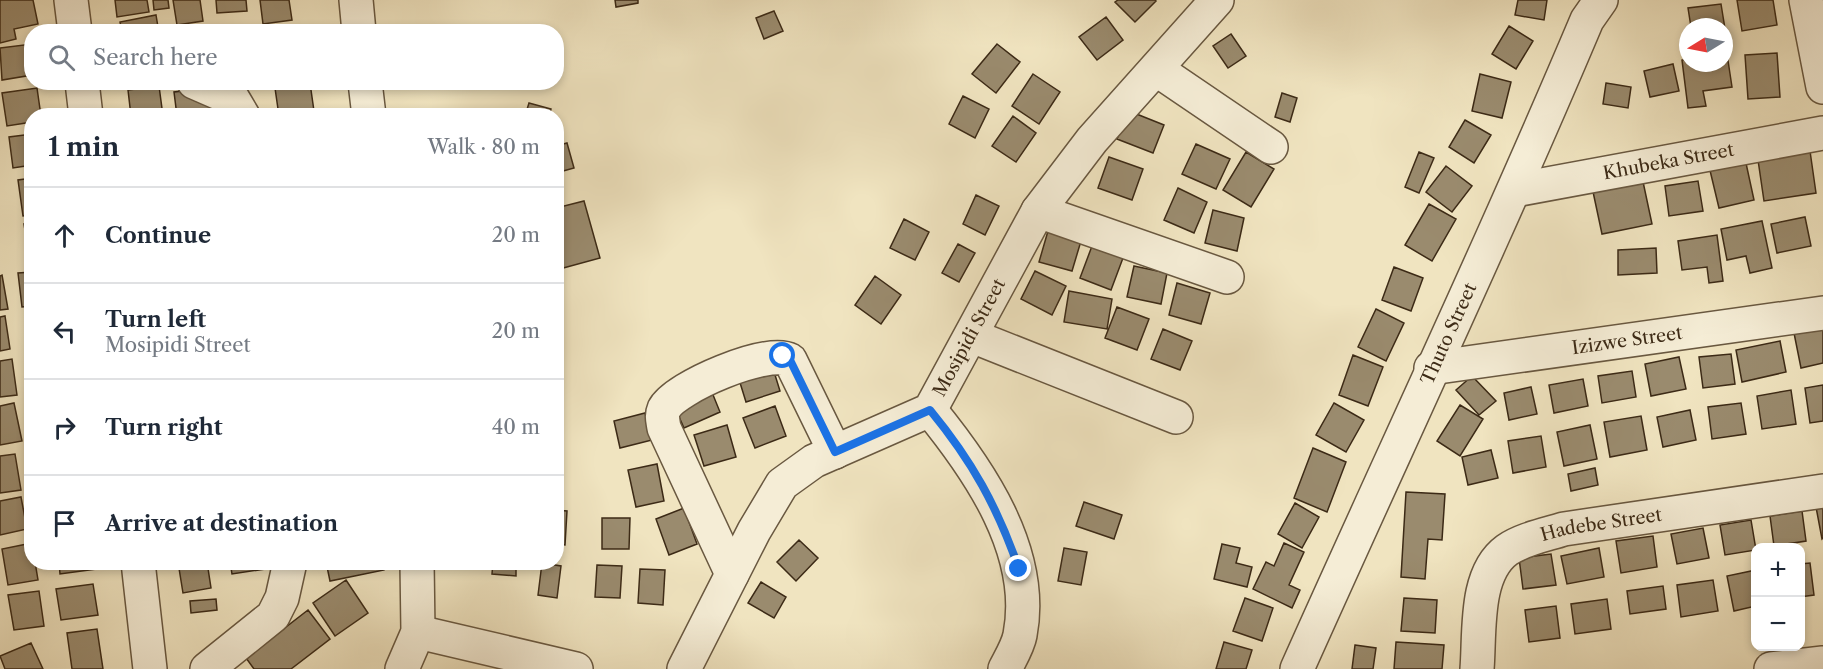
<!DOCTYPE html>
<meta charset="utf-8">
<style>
:root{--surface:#fff;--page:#f6f6f7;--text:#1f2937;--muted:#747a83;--line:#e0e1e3}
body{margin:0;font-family:"Libre Caslon Text",serif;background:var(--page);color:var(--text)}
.controls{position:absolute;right:18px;bottom:18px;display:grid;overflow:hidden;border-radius:12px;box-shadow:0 3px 9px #0003}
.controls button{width:54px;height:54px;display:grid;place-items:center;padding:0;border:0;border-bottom:2px solid var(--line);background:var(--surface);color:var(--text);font:30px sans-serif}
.compass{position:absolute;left:1679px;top:18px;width:54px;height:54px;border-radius:50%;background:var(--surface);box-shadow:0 3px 9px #0003;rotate:260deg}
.stop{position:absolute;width:18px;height:18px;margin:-14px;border:4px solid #1a73e8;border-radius:50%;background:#fff}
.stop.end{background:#1a73e8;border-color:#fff;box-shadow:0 2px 6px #0008}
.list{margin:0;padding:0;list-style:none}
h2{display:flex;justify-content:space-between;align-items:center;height:78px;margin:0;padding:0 24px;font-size:26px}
h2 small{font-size:20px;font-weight:400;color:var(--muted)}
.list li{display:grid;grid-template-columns:39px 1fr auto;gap:18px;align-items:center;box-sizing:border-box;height:96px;padding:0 24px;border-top:2px solid var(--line)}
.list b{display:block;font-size:22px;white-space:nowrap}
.list p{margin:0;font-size:20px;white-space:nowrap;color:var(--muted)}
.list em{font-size:20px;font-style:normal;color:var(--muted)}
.icon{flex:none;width:33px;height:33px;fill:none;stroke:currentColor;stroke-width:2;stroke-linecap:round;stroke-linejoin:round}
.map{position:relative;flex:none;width:1823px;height:669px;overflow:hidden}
.search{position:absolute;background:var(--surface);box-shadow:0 3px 9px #0003;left:24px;top:24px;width:540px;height:66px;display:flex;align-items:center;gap:15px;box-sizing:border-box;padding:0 21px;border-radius:24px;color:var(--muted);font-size:22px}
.panel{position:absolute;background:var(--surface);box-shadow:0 3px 9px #0003;left:24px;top:108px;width:540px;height:462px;border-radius:24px}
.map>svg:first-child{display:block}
</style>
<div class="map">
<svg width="1823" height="669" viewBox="0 0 1823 669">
<rect width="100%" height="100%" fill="#f0e4c0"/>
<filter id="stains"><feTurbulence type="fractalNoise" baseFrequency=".00333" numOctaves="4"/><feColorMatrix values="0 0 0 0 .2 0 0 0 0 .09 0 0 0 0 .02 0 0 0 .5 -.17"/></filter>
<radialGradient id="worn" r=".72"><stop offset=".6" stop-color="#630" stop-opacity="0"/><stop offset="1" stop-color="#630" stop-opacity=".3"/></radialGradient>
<path fill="#9a8b6e" stroke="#3c2a16" stroke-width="1.5" d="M0,0H33L38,24L14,29L16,39L0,43Z
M115,0H147L149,12L117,17Z
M153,0H168L169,8L154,10Z
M173,0H200L203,21L177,25Z
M173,0H200L203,21L177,25Z
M216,0H246L247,11L217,13Z
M260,0H289L292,20L263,24Z
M615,0H638V3L616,7Z
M615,0H638V3L616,7Z
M1118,0H1155L1156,1L1135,22L1115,2Z
M1518,0H1547L1544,20L1515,15Z
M1737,0H1773L1777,25L1742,31Z
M1721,4L1726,35L1724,27H1691L1688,8Z
M774,11L783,31L764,39L756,18Z
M156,15L158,27L122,32L120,22Z
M1106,17L1123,40L1097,60L1079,37Z
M1509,26L1533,41L1516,69L1492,54Z
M1231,34L1246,56L1228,68L1213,46Z
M32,44V75L2,80L0,48Z
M997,44L1020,62L996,93L972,74Z
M1777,53L1780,97L1748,99L1745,55Z
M1727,54L1732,87L1703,91L1706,106L1688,108L1682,60L1688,59V63H1724V55Z
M1673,64L1679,91L1650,97L1644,71Z
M1033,74L1060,92L1039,124L1012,106Z
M1033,74L1060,92L1039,124L1012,106Z
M1480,74L1511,82L1502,118L1472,111Z
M447,82H463L449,87Z
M310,83L314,111L279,116L275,88Z
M1606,83L1631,87L1628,108L1603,104Z
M159,86L163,116H131L128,90Z
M37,88L41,116H32V122L7,126L2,93Z
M209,88L213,116H177L174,92Z
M209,88L213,116H177L174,92Z
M1282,93L1297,98L1290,122L1275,117Z
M963,96L989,109L975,138L949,124Z
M529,103L551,109L549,116H525Z
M1129,111L1164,125L1153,153L1117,139Z
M1013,116L1036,133L1016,162L992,146Z
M1013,116L1036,133L1016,162L992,146Z
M1465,120L1491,135L1474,163L1449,147Z
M32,134V165L13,168L9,137Z
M567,143L574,168L556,173V146Z
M1196,144L1230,159L1216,189L1182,174Z
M1809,144L1816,193L1764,201L1757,153Z
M1246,152L1274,169L1251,207L1223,190Z
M1246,152L1274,169L1251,207L1223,190Z
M1419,152L1434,158L1419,193L1405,187Z
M1744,154L1754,200L1719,208L1708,162Z
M1744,154L1754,200L1719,208L1708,162Z
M1109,157L1143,169L1132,200L1098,188Z
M1446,166L1472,186L1452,212L1426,192Z
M1642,177L1652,224L1602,234L1592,187Z
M32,178V215L23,216L18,180Z
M1698,181L1703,211L1669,216L1665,186Z
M1178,188L1207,202L1194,233L1164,220Z
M976,195L999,206L985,235L963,224Z
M584,201L600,258L556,270V208Z
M1429,204L1456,219L1432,261L1405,245Z
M1429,204L1456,219L1432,261L1405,245Z
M1213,210L1244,218L1237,251L1205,243Z
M1805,217L1811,246L1777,253L1771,224Z
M904,219L929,232L915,260L890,248Z
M1762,221L1772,268L1750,273L1746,256L1727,260L1721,229Z
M32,223V256H29L24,224Z
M1048,231L1081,241L1072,271L1039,262Z
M1717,235L1723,281L1709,283L1707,267L1682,270L1678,241Z
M958,244L975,253L959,282L942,273Z
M1092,246L1123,258L1111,290L1080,278Z
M1656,248L1657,273L1618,275V250Z
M1134,266L1167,273L1161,304L1127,297Z
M1394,267L1423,278L1411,311L1382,300Z
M1035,271L1066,286L1052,315L1021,299Z
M32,272V306L22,307L18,273Z
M2,275L8,309L0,310V276Z
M875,276L901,295L881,324L855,305Z
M1177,283L1210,293L1201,324L1169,315Z
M1177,283L1210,293L1201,324L1169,315Z
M1069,291L1112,299L1107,329L1064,322Z
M1117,307L1149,319L1137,350L1105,338Z
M1376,309L1404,323L1386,361L1358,347Z
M27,315H32V351H31Z
M5,316L10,349L0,351V317Z
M1823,328V363L1801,368L1794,333Z
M1163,329L1192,341L1180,370L1151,359Z
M1780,341L1786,372L1742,382L1736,350Z
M1731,354L1735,384L1703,388L1699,357Z
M1731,354L1735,384L1703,388L1699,357Z
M1353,355L1383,367L1368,406L1339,395Z
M1353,355L1383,367L1368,406L1339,395Z
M1679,357L1686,389L1651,396L1645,364Z
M12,359L17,395L0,397V361Z
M771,362L780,391L746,402L737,373Z
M1632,371L1636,397L1602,403L1598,376Z
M1472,376L1496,401L1479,415L1456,390Z
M1472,376L1496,401L1479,415L1456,390Z
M1583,379L1588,406L1554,413L1549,385Z
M709,385L720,412L684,428L672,401Z
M1823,385V421L1810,423L1805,388Z
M1531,387L1537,414L1509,420L1504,393Z
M1531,387L1537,414L1509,420L1504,393Z
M1791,390L1796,424L1762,429L1757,396Z
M14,403L22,441L0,445V406Z
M1334,403L1364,420L1346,452L1316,435Z
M1741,403L1746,434L1712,439L1708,407Z
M1460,405L1483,419L1460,456L1437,441Z
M775,406L786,436L755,448L743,418Z
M1690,410L1696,440L1663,447L1657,417Z
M1690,410L1696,440L1663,447L1657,417Z
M645,413L652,440L620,448L614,421Z
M1641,416L1647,450L1610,457L1604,422Z
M727,425L736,457L704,466L694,435Z
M1590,425L1597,459L1564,466L1557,432Z
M1590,425L1597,459L1564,466L1557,432Z
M1541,436L1546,467L1513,473L1508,441Z
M1313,448L1346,462L1327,512L1294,498Z
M1313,448L1346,462L1327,512L1294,498Z
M1491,450L1498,478L1468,485L1462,457Z
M15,454L21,490L0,493V456Z
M657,464L664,501L636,507L628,470Z
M1595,468L1598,485L1571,491L1568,474Z
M1406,492L1445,494L1442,540L1428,539L1425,579L1401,577Z
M21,497L27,529L0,535V501Z
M21,497L27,529L0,535V501Z
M1084,502L1122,515L1114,539L1076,526Z
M1084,502L1122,515L1114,539L1076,526Z
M1295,503L1319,517L1302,548L1278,534Z
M1823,506V538L1822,539L1816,507Z
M684,508L697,544L669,555L656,519Z
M556,510L567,511L565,545L556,544Z
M556,510L567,511L565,545L556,544Z
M1802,511L1806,541L1774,546L1770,516Z
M1802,511L1806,541L1774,546L1770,516Z
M602,518H630L629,549H602Z
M1751,520L1756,550L1725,555L1720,525Z
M1703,528L1709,558L1677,564L1671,534Z
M1653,536L1657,567L1621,573L1616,541Z
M799,540L818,558L796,581L777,562Z
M32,543V562H35L38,580L8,585L2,549Z
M1284,543L1304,552L1289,585L1300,590L1292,608L1253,589L1266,562L1274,566Z
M1284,543L1304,552L1289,585L1300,590L1292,608L1253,589L1266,562L1274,566Z
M1222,544L1240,548L1236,563L1252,567L1247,587L1214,579Z
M1064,548L1087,552L1081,585L1058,581Z
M1599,548L1604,577L1567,584L1561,556Z
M1551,554L1556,585L1523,589L1519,558Z
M59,562H95L96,569L60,574Z
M178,562H207L211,588L183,593Z
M230,562H264L265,569L232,574Z
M230,562H264L265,569L232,574Z
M326,562H383L384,570L330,581Z
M493,562H516V576L492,574Z
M542,563L561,566L557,598L538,595Z
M1810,563L1814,595L1800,597V564Z
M597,565L622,566L620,598L595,597Z
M640,569L665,570L663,605L638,603Z
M1756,570V606L1734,611L1727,576Z
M346,580L368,613L335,636L313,603Z
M346,580L368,613L335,636L313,603Z
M1713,580L1718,611L1681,617L1677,585Z
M761,582L786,597L774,618L748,603Z
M93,584L98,615L61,620L56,589Z
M1663,586L1666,609L1630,614L1627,591Z
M39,591L44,626L14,630L8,595Z
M1245,598L1273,608L1262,641L1233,631Z
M1404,598L1437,600L1435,633L1401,631Z
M216,599L217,610L191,613L190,601Z
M1607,599L1611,629L1575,634L1571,604Z
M1556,606L1560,638L1529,642L1525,610Z
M308,610L330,639L291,669H254L246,658Z
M97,629L103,669H72L67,633Z
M97,629L103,669H72L67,633Z
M1224,642L1252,650L1246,669H1216Z
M1396,642L1444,645L1442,669H1394Z
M31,643L43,669H5L0,656Z
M1355,645L1376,648L1373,669H1352Z"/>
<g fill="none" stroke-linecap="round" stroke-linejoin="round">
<g stroke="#695840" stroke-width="36">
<g id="minor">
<path d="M71,0L75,32"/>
<path d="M356,0L359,32"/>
<path d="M1806,0L1823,87"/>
<path d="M1156,69L1271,147"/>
<path d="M82,82L86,116"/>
<path d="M194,82L233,99L243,116"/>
<path d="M365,82L369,116"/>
<path id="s1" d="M1515,190L1823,133"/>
<path d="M1038,211L1227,277"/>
<path d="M972,336L1176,417"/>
<path id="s2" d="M1431,368L1823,313"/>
<path d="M930,410C979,470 1036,552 1020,635C1018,646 1010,659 1005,669"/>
<path d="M138,562L150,669"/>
<path d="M732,574L664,428C663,421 661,416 664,409C675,387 768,348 790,360L835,452"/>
<path d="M418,632L576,669"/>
<path d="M207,669L273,616L282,598L290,562"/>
<path d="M402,669L418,632L417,562"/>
<path id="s3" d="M684,669L754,531L782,484L814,461L930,410L1038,211L1092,140L1217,0"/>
<path id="s4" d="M1297,669C1394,452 1495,238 1587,20L1601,0"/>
<path id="s5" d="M1477,669C1480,633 1474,574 1507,550C1523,539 1545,535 1564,529L1823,491"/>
<path d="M1771,669L1823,663"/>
</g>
</g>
<use href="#minor" stroke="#f5edd6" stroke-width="33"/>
</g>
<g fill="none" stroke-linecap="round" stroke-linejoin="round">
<path stroke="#1a73e8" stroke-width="8" d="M783,356L790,360L835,452L930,410C972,461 997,506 1019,569"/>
</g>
<g text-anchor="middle" stroke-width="6" stroke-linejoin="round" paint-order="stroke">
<g font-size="18" fill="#3c2a16" stroke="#f5edd6">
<text dy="6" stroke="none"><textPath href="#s1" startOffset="156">Khubeka Street</textPath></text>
<text dy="6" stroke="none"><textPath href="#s4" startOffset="368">Thuto Street</textPath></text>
<text dy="6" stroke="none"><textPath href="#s3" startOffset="458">Mosipidi Street</textPath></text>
<text dy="6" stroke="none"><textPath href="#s2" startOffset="198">Izizwe Street</textPath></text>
<text dy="6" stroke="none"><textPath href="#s5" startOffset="225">Hadebe Street</textPath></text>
</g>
</g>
<rect width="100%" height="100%" filter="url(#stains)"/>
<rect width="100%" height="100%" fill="url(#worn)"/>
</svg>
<div class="controls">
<button>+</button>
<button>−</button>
</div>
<svg class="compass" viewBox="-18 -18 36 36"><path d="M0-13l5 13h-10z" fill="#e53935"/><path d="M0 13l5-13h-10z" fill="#747a83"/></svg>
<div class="stop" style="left:783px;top:356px"></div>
<div class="stop end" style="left:1019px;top:569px"></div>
<div class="search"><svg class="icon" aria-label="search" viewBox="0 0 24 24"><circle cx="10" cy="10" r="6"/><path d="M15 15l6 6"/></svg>Search here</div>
<section class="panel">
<h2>1 min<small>Walk · 80 m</small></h2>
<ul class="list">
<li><svg class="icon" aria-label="ahead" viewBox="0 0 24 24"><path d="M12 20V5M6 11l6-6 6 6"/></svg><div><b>Continue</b></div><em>20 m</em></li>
<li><svg class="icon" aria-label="left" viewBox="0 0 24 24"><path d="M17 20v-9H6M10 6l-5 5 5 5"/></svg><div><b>Turn left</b><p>Mosipidi Street</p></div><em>20 m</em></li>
<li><svg class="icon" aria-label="right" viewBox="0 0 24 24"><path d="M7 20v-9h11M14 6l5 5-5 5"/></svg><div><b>Turn right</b></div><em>40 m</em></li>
<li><svg class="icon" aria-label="arrive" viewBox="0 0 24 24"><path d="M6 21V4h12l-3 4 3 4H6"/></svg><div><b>Arrive at destination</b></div></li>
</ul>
</section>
</div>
